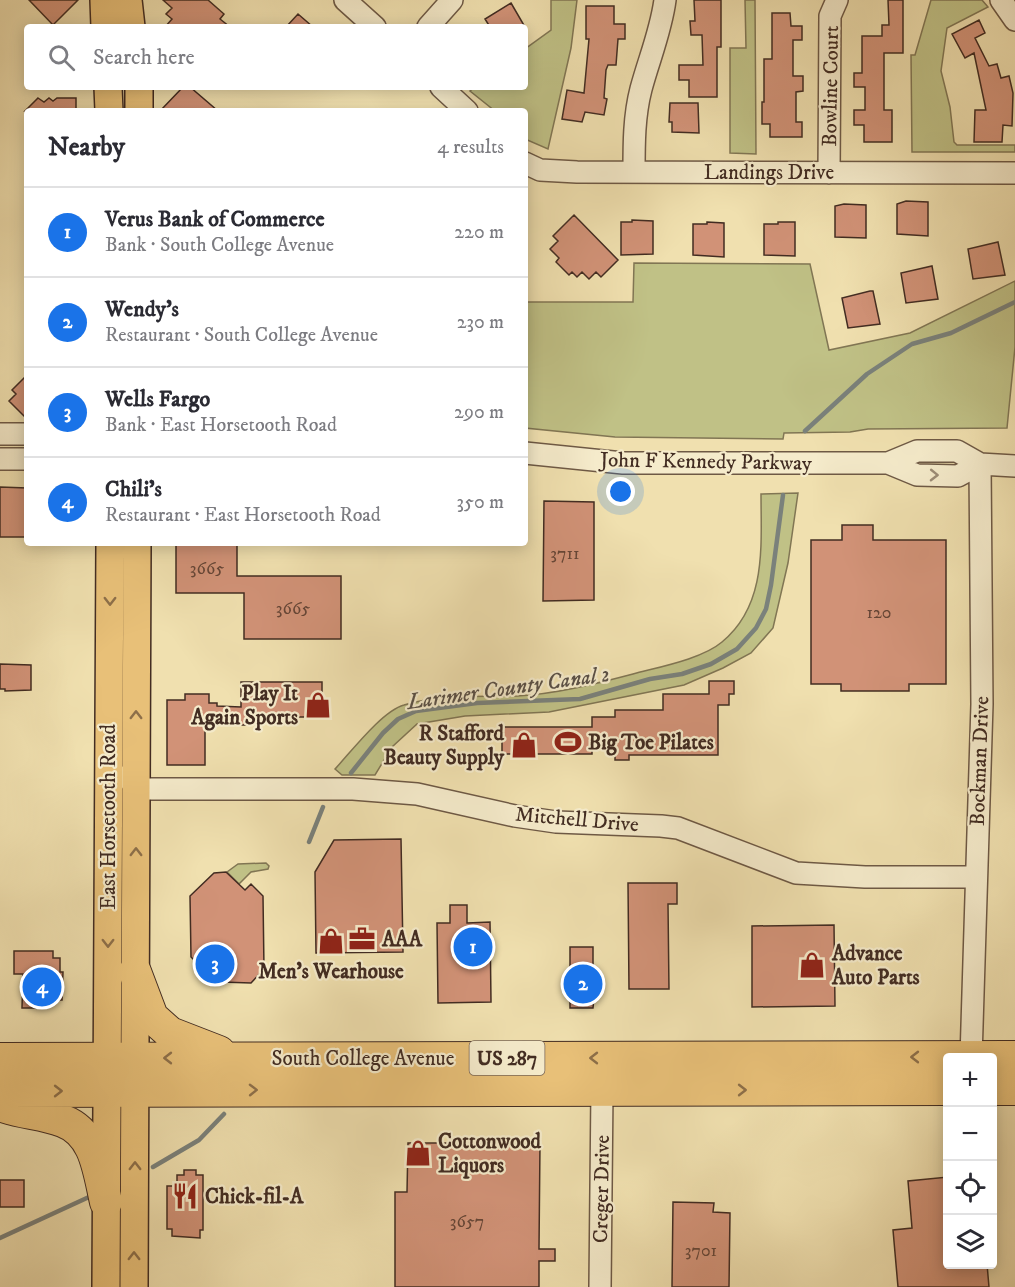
<!DOCTYPE html>
<meta charset="utf-8">
<style>
:root{--surface:#fff;--page:#f7f7f7;--text:#2b2b33;--muted:#7c7c81;--line:#e1e1e2;--accent:#1a73e8}
body{margin:0;font-family:"IM FELL DW Pica",serif;background:var(--page);color:var(--text)}
.controls{position:absolute;right:18px;bottom:18px;display:grid;overflow:hidden;border-radius:6px;box-shadow:0 3px 15px #0003}
.controls button{width:54px;height:54px;display:grid;place-items:center;padding:0;border:0;border-bottom:2px solid var(--line);background:var(--surface);color:var(--text);font:30px sans-serif}
.you{position:absolute;left:621px;top:492px;width:21px;height:21px;margin:-15px;border:4px solid #fff;border-radius:50%;background:#1a73e8;box-shadow:0 0 0 9px #1a73e833}
.badge{display:grid;place-items:center;width:39px;height:39px;border-radius:50%;background:var(--accent);color:#fff;font-size:20px;font-weight:700}
.pin{position:absolute;translate:-50% -50%;border:3px solid #fff;box-shadow:0 2px 6px #0006}
.list{margin:0;padding:0;list-style:none}
h2{display:flex;justify-content:space-between;align-items:center;height:78px;margin:0;padding:0 24px;font-size:26px}
h2 small{font-size:20px;font-weight:400;color:var(--muted)}
.list li{display:grid;grid-template-columns:39px 1fr auto;gap:18px;align-items:center;box-sizing:border-box;height:90px;padding:0 24px;border-top:2px solid var(--line)}
.list b{display:block;font-size:22px;white-space:nowrap}
.list p{margin:0;font-size:20px;white-space:nowrap;color:var(--muted)}
.list em{font-size:20px;font-style:normal;color:var(--muted)}
.icon{flex:none;width:33px;height:33px;fill:none;stroke:currentColor;stroke-width:2;stroke-linecap:round;stroke-linejoin:round}
.map{position:relative;flex:none;width:1015px;height:1287px;overflow:hidden}
.search{position:absolute;background:var(--surface);box-shadow:0 3px 15px #0003;left:24px;top:24px;width:504px;height:66px;display:flex;align-items:center;gap:15px;box-sizing:border-box;padding:0 21px;border-radius:6px;color:var(--muted);font-size:22px}
.panel{position:absolute;background:var(--surface);box-shadow:0 3px 15px #0003;left:24px;top:108px;width:504px;height:438px;border-radius:6px}
.map>svg:first-child{display:block}
</style>
<div class="map">
<svg width="1015" height="1287" viewBox="0 0 1015 1287">
<rect width="100%" height="100%" fill="#f0e0af"/>
<filter id="stains"><feTurbulence type="fractalNoise" baseFrequency=".00333" numOctaves="4"/><feColorMatrix values="0 0 0 0 .2 0 0 0 0 .09 0 0 0 0 .02 0 0 0 .5 -.17"/></filter>
<radialGradient id="worn" r=".72"><stop offset=".6" stop-color="#630" stop-opacity="0"/><stop offset="1" stop-color="#630" stop-opacity=".3"/></radialGradient>
<path fill="#c0c186" stroke="#817654" stroke-width="1.5" d="M551,0H577L571,48L548,149L525,139V111H495L470,91L475,87H525V49L551,30Z
M745,0H755L756,154L730,153V48H746Z
M931,0H982L988,7L947,28L941,71L950,107L954,142L957,145H1015V152H912L911,55H915Z
M634,263L810,264L829,350L910,333L1015,281V347L1007,428L868,429L850,432L784,433L783,439L615,437L525,428V302H633Z
M798,493L788,563L773,628L751,653L723,668L684,685L549,712L465,716L417,724L392,747L375,775H342L335,769C351,752 382,711 404,705C440,694 480,697 517,696C556,694 595,684 633,674C659,667 702,659 722,642C767,605 761,546 761,494Z
M266,863L269,866L268,869L251,872L239,884L227,872L238,864Z"/>
<g fill="none" stroke-linecap="round" stroke-linejoin="round">
<path stroke="#7a817b" stroke-width="4.5" d="M805,431L867,374L912,344L951,333L1015,302
M351,773L383,733L398,719L416,711L477,703L580,699L650,679L682,674L711,664L737,649L756,628L766,609L771,585L783,495
M309,842L323,807
M153,1167L199,1140L224,1114
M0,1238L89,1197"/>
</g>
<path fill="#d19277" stroke="#422c22" stroke-width="1.5" d="M29,0H78L53,25Z
M163,0H208L224,14L220,19L230,27H165L172,19L166,14L172,8Z
M694,0H721V47H717V97H689V80H679V65H703L702,35H691L690,21H695Z
M888,0H903V53H884V110H892V142H864V125H854V110H865V87H854V73H862V36H882V25H889Z
M511,3L525,27H490L485,19Z
M586,6H614V24H625V39H618L616,65H608L606,70L604,98L607,99L604,115L585,112L582,122L562,119L567,90L584,93L589,39H586Z
M772,13H790L791,26H802V40H793V76H803V91L796,92V122H802V137H770V124H762V102H764V59H772Z
M298,14L313,27H286Z
M979,20L985,33L975,38L989,66L997,64L1001,78L1009,76L1013,93L1012,126L1003,125L1002,142H974L975,110H986L974,53L965,58L952,34Z
M183,87H190L218,111H160Z
M38,98L44,102L49,98L53,101L57,98H76V111H25Z
M670,103H698L699,133L672,132V122H669Z
M906,201L928,202V236L897,234V204Z
M844,204L866,205V238L835,237V206Z
M574,215L618,260L601,277L596,272L589,279L582,272L577,277L572,272L569,275L556,262L559,258L550,249L558,241L553,236Z
M632,220L653,221V254L621,255V222H632Z
M707,222L724,223V257L693,255V224H707Z
M778,222H795V256L764,255V224H778Z
M998,242L1005,275L973,279L968,249Z
M932,266L938,299L906,303L901,273Z
M870,291H873L880,324L848,328L842,298Z
M27,375V419L9,401L16,394L12,390Z
M0,487L27,488V537H0Z
M544,501L594,502V600L543,601Z
M842,525H873V540H946V684H909V691H841V684H811V540H842Z
M176,543H237V576H341V639H244V593H176Z
M0,664L31,665V690L5,691V689H0Z
M709,681H734V694H729V705H718V755H629V760H615V749H592V754H502V727H592V717H615V710H663V694H709Z
M241,682H322V717H249V725H205V765H167V700H185V694H209V703H217V706L241,707Z
M401,839L403,952L316,953L315,872L334,840Z
M226,872L245,890L251,884L263,896L264,969L251,983L221,982L215,977L212,978L191,957L190,896L214,873Z
M628,883H677V904H668L669,989H629Z
M450,905H467V923L490,922L491,1002L438,1003L437,923H450Z
M834,925L835,1006L752,1007V926Z
M570,947H593V977H596L593,1008H570Z
M14,951H53V958H60V972H63L62,1000H47V1008H22L23,974H14Z
M408,1143H540L539,1249H555V1261H539V1287H395V1192H407Z
M184,1170H196V1175H203V1230H200V1238L172,1236V1229H167V1186H177V1175H184Z
M948,1177V1264H987L989,1287H898L893,1230L912,1228L908,1181Z
M0,1180H24V1207H0Z
M673,1202L714,1203L713,1212L730,1213L729,1287H672Z"/>
<g fill="none" stroke-linecap="round" stroke-linejoin="round">
<g stroke="#6e5945" stroke-width="24">
<path id="minor" d="M345,0L375,27
M1001,0L1015,20
M428,27L452,0
M441,87L467,111
M525,163L540,170L577,172L1015,173
M634,172C634,144 634,116 641,89C649,59 661,31 665,0
M829,173L830,16L837,0
M0,434H27
M525,453L623,463H888L917,475L958,476L980,464
M0,459H27
M888,463L917,451H957L980,464L1015,466
M127,776L136,789H353L417,794L515,816L556,822L661,826L678,828L796,873L865,877H975
M971,1058L982,704L980,464
M600,1287L602,1090"/>
</g>
<g stroke="#422c22" stroke-width="30">
<path id="major" d="M104,0L105,27
M128,0L131,27
M108,87L109,111
M139,87V111
M106,1287L110,543
M134,1287L137,543"/>
</g>
<g stroke="#422c22" stroke-width="34">
<path id="highway" d="M135,972L152,1017L170,1033L219,1052
M0,1059L1015,1057
M992,1089H1015
M0,1091L948,1089
M0,1105C20,1113 42,1113 63,1121C96,1133 99,1172 106,1202"/>
</g>
<use href="#minor" stroke="#f5ebcb" stroke-width="21"/>
<use href="#major" stroke="#e8c078" stroke-width="27"/>
<use href="#highway" stroke="#e8c078" stroke-width="32"/>
</g>
<defs><path id="oneway-chevron" d="M-2-3.5L2.5 0L-2 3.5" fill="none" stroke-width="1.6" stroke-linecap="round" stroke-linejoin="round" transform="scale(1.5)"/></defs>
<use stroke="#9c8c76" href="#oneway-chevron" transform="translate(934 475) rotate(1)"/>
<g stroke="#8d6f49">
<use href="#oneway-chevron" transform="translate(110 601) rotate(90)"/>
<use href="#oneway-chevron" transform="translate(136 715) rotate(-90)"/>
<use href="#oneway-chevron" transform="translate(136 852) rotate(-90)"/>
<use href="#oneway-chevron" transform="translate(108 943) rotate(90)"/>
<use href="#oneway-chevron" transform="translate(915 1057) rotate(180)"/>
<use href="#oneway-chevron" transform="translate(168 1058) rotate(180)"/>
<use href="#oneway-chevron" transform="translate(594 1058) rotate(180)"/>
<use href="#oneway-chevron" transform="translate(253 1090) rotate(-1)"/>
<use href="#oneway-chevron" transform="translate(742 1090)"/>
<use href="#oneway-chevron" transform="translate(58 1091)"/>
<use href="#oneway-chevron" transform="translate(135 1166) rotate(-90)"/>
<use href="#oneway-chevron" transform="translate(134 1256) rotate(-90)"/>
</g>
<defs>
<g id="shop-bare" transform="scale(2.07)"><path d="M-5-2.5h2.3a2.7 3.5 0 0 1 5.4 0H5L5.5 6h-11ZM-1.5-2.5h3a1.5 2.3 0 0 0-3 0Z" fill="#8f2418" stroke="#f5ebcb" stroke-width="2.5" paint-order="stroke"/></g>
<g id="stadium-bare" transform="scale(2.07)"><path d="M0-5a6.5 5 0 1 0 0 10a6.5 5 0 1 0 0-10ZM-3.5-1.8h7v3.6h-7Z" fill="#8f2418" stroke="#f5ebcb" stroke-width="2.5" paint-order="stroke"/></g>
<g id="office-bare" transform="scale(2.07)"><path d="M-6-3h4V-5.5h4V-3h4V5H-6ZM-1-4.5V-3h2v-1.5ZM-6 0V1H6V0Z" fill="#8f2418" stroke="#f5ebcb" stroke-width="2.5" paint-order="stroke"/></g>
<g id="restaurant-bare" transform="scale(2.07)"><path d="M-5-6h1v4h1v-4h1v4h1v-4h1v5L-1.5 .5V6h-2V.5L-5-1ZM5-6V6H3V1.5H1.5Q1.5-4 5-6Z" fill="#8f2418" stroke="#f5ebcb" stroke-width="2.5" paint-order="stroke"/></g>
</defs>
<g fill-rule="evenodd">
<use href="#shop-bare" x="318" y="705"/>
<use href="#stadium-bare" x="568" y="742"/>
<use href="#shop-bare" x="524" y="745"/>
<use href="#office-bare" x="362" y="939"/>
<use href="#shop-bare" x="331" y="941"/>
<use href="#shop-bare" x="812" y="965"/>
<use href="#shop-bare" x="418" y="1153"/>
<use href="#restaurant-bare" x="185" y="1196"/>
</g>
<g text-anchor="middle" stroke-width="4.5" stroke-linejoin="round" paint-order="stroke">
<g font-size="18" fill="#664637">
<text x="565" y="559">3711</text>
<text x="207" y="574">3665</text>
<text x="293" y="614">3665</text>
<text x="879" y="618">120</text>
<text x="467" y="1227">3657</text>
<text x="701" y="1256">3701</text>
</g>
<rect fill="#f5ebcb" stroke="#786555" stroke-width="1.5" x="469.5" y="1041" width="75" height="34" rx="4.5"/>
<g font-size="20" font-weight="bold" fill="#422c22">
<text x="507" y="1065">US 287</text>
</g>
<g font-size="21" fill="#422c22" stroke="#f5ebcb">
<text transform="translate(830 86) rotate(-89)" y="7">Bowline Court</text>
<text x="769" y="179">Landings Drive</text>
<text transform="translate(706 461) rotate(1)" y="7">John F Kennedy Parkway</text>
<text transform="translate(979 761) rotate(-88)" y="7">Bockman Drive</text>
<text transform="translate(108 817) rotate(-90)" y="7">East Horsetooth Road</text>
<text transform="translate(577 819) rotate(5)" y="7">Mitchell Drive</text>
<text x="363" y="1065">South College Avenue</text>
<text transform="translate(601 1189) rotate(-89)" y="7">Creger Drive</text>
</g>
<g font-size="21" font-weight="bold" fill="#422c22" stroke="#f5ebcb" text-anchor="start">
<text x="298" y="700" text-anchor="end">Play It<tspan x="298" dy="24">Again Sports</tspan></text>
<text x="504" y="740" text-anchor="end">R Stafford<tspan x="504" dy="24">Beauty Supply</tspan></text>
<text x="588" y="749">Big Toe Pilates</text>
<text x="382" y="946">AAA</text>
<text x="832" y="960">Advance<tspan x="832" dy="24">Auto Parts</tspan></text>
<text x="331" y="978" text-anchor="middle">Men's Wearhouse</text>
<text x="438" y="1148">Cottonwood<tspan x="438" dy="24">Liquors</tspan></text>
<text x="205" y="1203">Chick-fil-A</text>
</g>
<g font-size="22" font-style="italic" fill="#5a5047" stroke="#f5ebcb">
<text transform="translate(508 687) rotate(-8)" y="8">Larimer County Canal 2</text>
</g>
</g>
<rect width="100%" height="100%" filter="url(#stains)"/>
<rect width="100%" height="100%" fill="url(#worn)"/>
</svg>
<div class="controls">
<button>+</button>
<button>−</button>
<button><svg class="icon" aria-label="locate" viewBox="0 0 24 24"><circle cx="12" cy="12" r="6"/><path d="M12 2v4M12 18v4M2 12h4M18 12h4"/></svg></button>
<button><svg class="icon" aria-label="layers" viewBox="0 0 24 24"><path d="M12 4l9 5-9 5-9-5zM3 14l9 5 9-5"/></svg></button>
</div>
<div class="you"></div>
<div class="pin badge" style="left:473px;top:947px">1</div>
<div class="pin badge" style="left:583px;top:984px">2</div>
<div class="pin badge" style="left:215px;top:964px">3</div>
<div class="pin badge" style="left:42px;top:987px">4</div>
<div class="search"><svg class="icon" aria-label="search" viewBox="0 0 24 24"><circle cx="10" cy="10" r="6"/><path d="M15 15l6 6"/></svg>Search here</div>
<section class="panel">
<h2>Nearby<small>4 results</small></h2>
<ul class="list">
<li><span class="badge">1</span><div><b>Verus Bank of Commerce</b><p>Bank · South College Avenue</p></div><em>220 m</em></li>
<li><span class="badge">2</span><div><b>Wendy's</b><p>Restaurant · South College Avenue</p></div><em>230 m</em></li>
<li><span class="badge">3</span><div><b>Wells Fargo</b><p>Bank · East Horsetooth Road</p></div><em>290 m</em></li>
<li><span class="badge">4</span><div><b>Chili's</b><p>Restaurant · East Horsetooth Road</p></div><em>350 m</em></li>
</ul>
</section>
</div>
